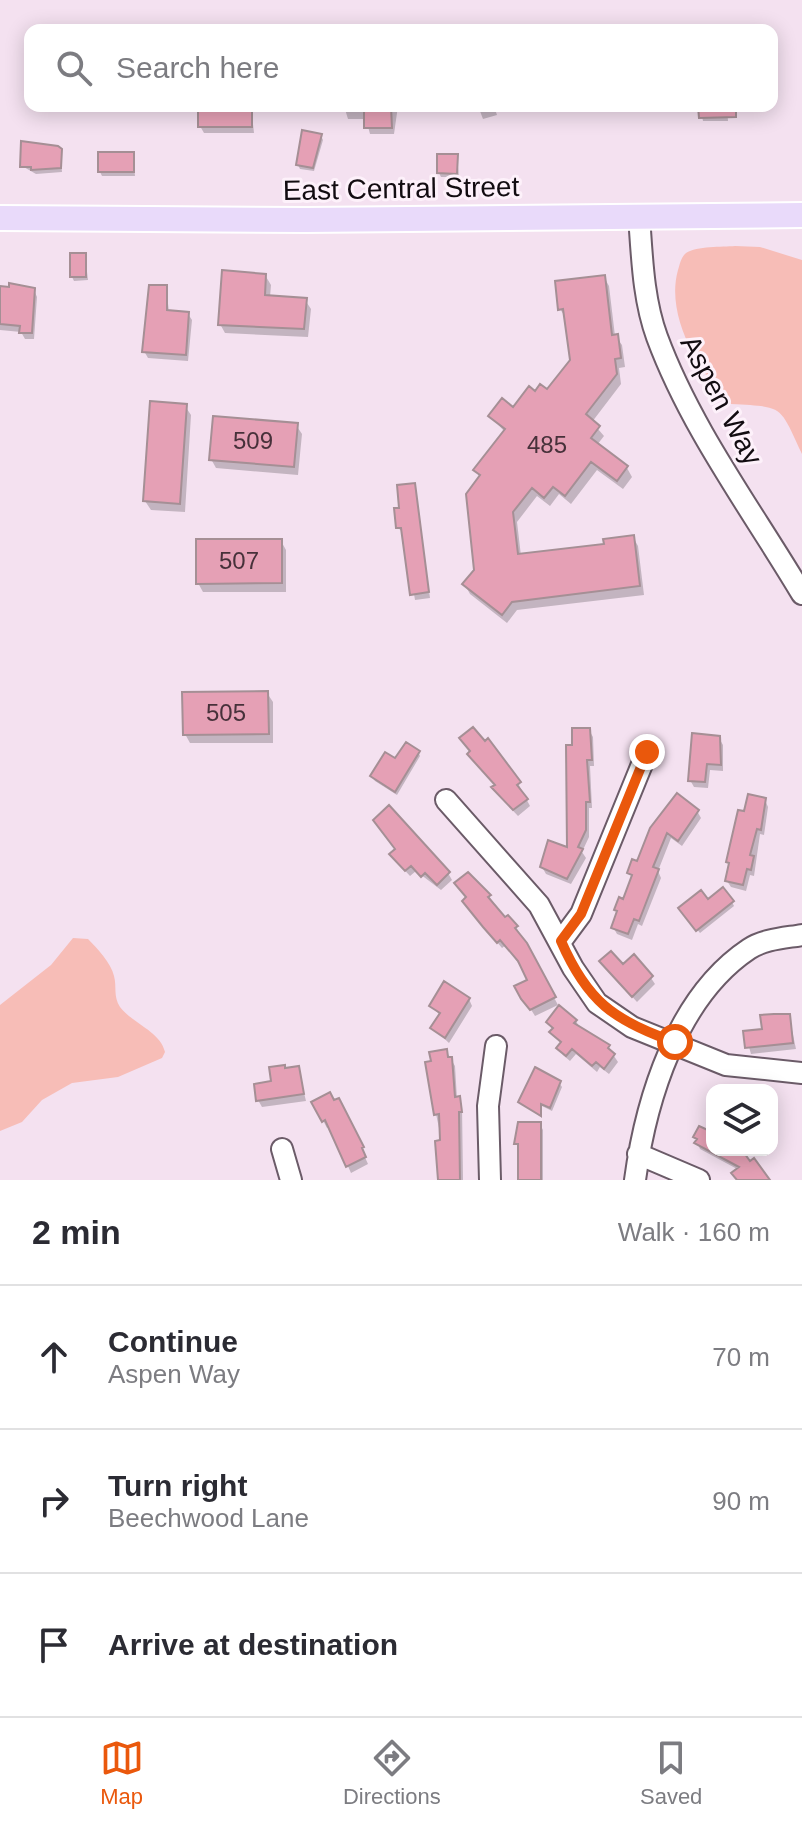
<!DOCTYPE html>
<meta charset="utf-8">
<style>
:root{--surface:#fff;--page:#f7f7f7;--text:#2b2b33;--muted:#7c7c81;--line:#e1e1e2;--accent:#ea580c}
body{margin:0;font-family:Arial,sans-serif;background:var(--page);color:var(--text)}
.controls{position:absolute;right:24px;bottom:24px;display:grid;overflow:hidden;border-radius:16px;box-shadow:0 4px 20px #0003}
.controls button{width:72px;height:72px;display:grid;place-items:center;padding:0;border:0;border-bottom:2px solid var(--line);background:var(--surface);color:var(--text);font:40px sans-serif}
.stop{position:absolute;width:24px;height:24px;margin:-18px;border:6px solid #ea580c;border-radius:50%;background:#fff}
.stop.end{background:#ea580c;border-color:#fff;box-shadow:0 2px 8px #0008}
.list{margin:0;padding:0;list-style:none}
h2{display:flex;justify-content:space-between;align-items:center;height:104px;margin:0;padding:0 32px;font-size:34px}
h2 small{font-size:26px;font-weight:400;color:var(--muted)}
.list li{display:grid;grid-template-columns:52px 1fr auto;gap:24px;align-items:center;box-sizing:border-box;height:144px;padding:0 32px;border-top:2px solid var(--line)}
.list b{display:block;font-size:30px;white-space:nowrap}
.list p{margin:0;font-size:26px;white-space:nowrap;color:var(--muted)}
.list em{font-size:26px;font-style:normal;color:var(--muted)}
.icon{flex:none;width:44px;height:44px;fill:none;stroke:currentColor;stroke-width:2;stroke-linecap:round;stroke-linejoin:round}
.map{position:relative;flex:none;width:802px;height:1180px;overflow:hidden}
.search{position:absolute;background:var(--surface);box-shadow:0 4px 20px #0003;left:24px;right:24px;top:24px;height:88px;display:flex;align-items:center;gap:20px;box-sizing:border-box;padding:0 28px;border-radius:16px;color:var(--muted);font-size:30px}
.sheet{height:536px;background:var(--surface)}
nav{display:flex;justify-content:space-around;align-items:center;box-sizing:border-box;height:112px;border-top:2px solid var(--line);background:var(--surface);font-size:22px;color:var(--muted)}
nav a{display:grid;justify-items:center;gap:4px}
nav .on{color:var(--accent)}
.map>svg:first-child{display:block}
</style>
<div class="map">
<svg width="802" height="1180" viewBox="0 0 802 1180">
<rect width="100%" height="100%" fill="#f4e1f0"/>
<path fill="#f7bdb7" d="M735,246L760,247L802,260V454C779,405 785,407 731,404C699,373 665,316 678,270C680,264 681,257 686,253C697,246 722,247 735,246Z
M73,938L88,939C97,948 111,963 114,976C117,987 113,996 120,1007C133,1024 160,1031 165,1052L162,1058L118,1077L72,1083L42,1100L22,1122L0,1131V1005L51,965Z"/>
<path fill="#0003" d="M683,26H695L697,30H683Z
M200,106H251L254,133H204L200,126Z
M344,106H398L394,134H370L366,119H348Z
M478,106H494L497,115L483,119Z
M574,106H610V108L577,110Z
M700,106H727L728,121H703Z
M321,136L323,140L314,171L300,169L298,165Z
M60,150L62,172L36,174L22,166Z
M133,154L135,176H102L100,172Z
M457,156L459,177H441L439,173Z
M85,255L88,280L74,281L72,277Z
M265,275L271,285L270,297L305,300L311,309L308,337L225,333L220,324Z
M604,277L609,286L615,336L622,345L625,367L619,368L621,384L592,422L604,436L597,445L627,468L632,477L623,489L597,470L571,504L559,494L550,506L537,496L517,522L521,556L606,545L633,537L638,546L644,595L517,610L507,623L470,594L465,585L476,570L480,478L476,470L505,432L490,416L513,410L535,394L547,392L572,360L566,318L560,309Z
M11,285L34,290L37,297L34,339H25L21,332L0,330V288L10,289Z
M166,287L169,312L188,314L192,320L188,361L148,358L144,351Z
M185,406L191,415L185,512L151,510L145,501Z
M296,425L302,434L298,475L216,468L211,459Z
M414,485L430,598L415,600L404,533L398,528L402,509Z
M281,541L286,550V592H203L198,583Z
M267,693L273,702V743H190L185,734Z
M589,730L593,737L594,766H590L592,808H589V837L582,852L586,858L571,884L546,874L542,867L569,850L574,748Z
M719,738L723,745V771L710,770L708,788L694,787L690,780Z
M418,752L420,756L397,795L375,781L372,777L395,761Z
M469,754L511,770L530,806L518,816L497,794L496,786Z
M765,800L768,807L764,835L760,834L754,876L750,875L746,891L731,887L727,881L731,867L728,862Z
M697,811L701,818L682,846L671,838L658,871L661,878L642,926L638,924L632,940L617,934L613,927L618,914L616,910L624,901L633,879L629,872L638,863L651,829Z
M396,861L448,873L452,880L441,890L416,871L410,876Z
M489,896L505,920L516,927L558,1005L535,1016L517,987L530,981L506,945L502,948L468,908Z
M732,902L734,906L700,933L683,912Z
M623,967L651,978L655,984L637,1002L606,968Z
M469,999L472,1006L449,1043L433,1028L441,1016L431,1006Z
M789,1016L796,1049L751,1054L745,1033L764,1031Z
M576,1021L581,1030L608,1047L618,1062L609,1074L600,1067L597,1072L576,1054L570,1061L563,1055L559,1048L562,1044L548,1022Z
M446,1051L455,1066L457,1099L462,1105L463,1180H438L442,1142L436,1114Z
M298,1068L306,1101L262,1107L258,1100L285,1070Z
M559,1083L562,1087L552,1111L542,1106V1118L521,1102Z
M314,1103H333L342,1107L368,1164L351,1173L330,1126L327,1128Z
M540,1124L543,1130V1180H517L520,1150L516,1143Z
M712,1127V1150H740L768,1180H738L739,1170L700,1149L695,1137L709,1133Z"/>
<path fill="#e5a0b5" stroke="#a58f95" stroke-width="2" d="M198,106H252V127H198Z
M364,106H391L392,128H364Z
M698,106H736V117L699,118Z
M302,130L322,134L313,168L296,165Z
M21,141L58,146L62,149L61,168L31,170V167H20Z
M98,152H134V172H98Z
M437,154H458L457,174L437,173Z
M70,253H86V277H70Z
M222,270L266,274L265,295L307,298L304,329L218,325Z
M605,275L612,335L618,334L621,358L615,359L617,374L586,414L600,426L591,438L628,466L617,481L591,462L565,496L553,487L544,498L532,488L513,512L518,554L604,544L603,539L634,535L640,586L512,602L502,615L462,584L474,570L466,494L480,475L473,470L505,429L488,416L502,398L513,407L529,386L535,391L540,384L547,389L570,360L563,309L558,310L555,281Z
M9,283L35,288L32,333H19L20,326L0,324V286L9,287Z
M149,285H167V310L189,312L186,355L142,352Z
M150,401L187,404L180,504L143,501Z
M213,416L298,423L294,467L209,460Z
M415,483L429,592L410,595L401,528H396L394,508H399L397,485Z
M196,539H282V583L196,584Z
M268,691L269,734L183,735L182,692Z
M473,727L485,741L488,738L521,782L517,785L528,799L513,810L491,787L495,785L467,754L470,751L459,738Z
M572,728H590L592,760H587L590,802H586V830L578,847L583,849L567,879L540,867L548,840L567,847L566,745H572Z
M692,733L720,736L721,765L707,764L705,782L688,781Z
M406,742L420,751L395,792L370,776L385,752L395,758Z
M677,793L699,810L678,841L667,833L653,867L659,869L639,921L634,919L628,934L611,928L617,911L614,910L619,897L623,899L632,875L627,873L632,859L637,861L650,828Z
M748,794L766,798L761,830L757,829L750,855L754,856L751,870L747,869L743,885L725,881L729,863L726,862L738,810L744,811Z
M389,805L450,872L437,885L425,873L421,877L411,866L405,871L389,854L395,849L373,820Z
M468,872L491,895L488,897L505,917L508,915L518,926L515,928L527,943L556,997L530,1010L521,999L514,986L527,980L518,961L500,940L497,943L483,927L462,901L466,897L454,883Z
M723,887L734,901L696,931L678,908L701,890L708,899Z
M611,951L623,964L634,954L653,976L632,997L599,961Z
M444,981L470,998L445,1038L430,1028L440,1013L429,1006Z
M559,1005L577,1020L574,1023L610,1045L608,1048L615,1054L604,1069L596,1062L592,1066L572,1049L566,1056L556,1048L561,1042L549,1032L553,1028L546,1022Z
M774,1014H790L793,1043L745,1048L743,1031L762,1029L760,1015Z
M447,1049L448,1057H452L455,1097L460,1096L462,1112H459L460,1180H438L435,1141L440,1140L439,1114L434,1115L425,1062L431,1061L429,1052Z
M285,1065V1068L299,1066L304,1094L256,1101L254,1084L271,1081L269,1067Z
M535,1067L561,1081L550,1108L541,1104V1116L518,1102Z
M330,1092L334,1100L339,1098L364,1147L362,1148L366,1157L346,1167L325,1120L322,1122L311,1102Z
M518,1122H541V1180H518V1144H514Z
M699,1126L712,1132V1150H742L750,1161L754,1158L770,1180H737L731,1173L739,1167L694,1143L697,1139L693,1137Z"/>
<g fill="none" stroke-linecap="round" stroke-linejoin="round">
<g stroke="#6b5b68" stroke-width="24">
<path id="minor" d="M639,216C642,256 643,299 657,337C691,429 752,510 802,594
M446,800L539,905L573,968L597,1003L632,1027L726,1065L802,1073
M561,941L581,914L647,752
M282,1149L291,1180
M638,1154L699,1180
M490,1180L488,1106L496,1046
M635,1180C646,1099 677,997 749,949C764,939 785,938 802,935"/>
</g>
<g stroke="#fff" stroke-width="28">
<path id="major" d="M0,218L306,220L802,215"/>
</g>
<use href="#minor" stroke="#fff" stroke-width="20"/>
<use href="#major" stroke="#e9dafa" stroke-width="24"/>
</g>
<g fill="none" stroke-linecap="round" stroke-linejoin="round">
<path stroke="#ea580c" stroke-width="10" d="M647,752L581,914L561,941C587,1001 614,1021 675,1042"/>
</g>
<g text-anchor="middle" stroke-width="6" stroke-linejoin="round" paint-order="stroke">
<g font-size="24" fill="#47313a">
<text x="253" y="449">509</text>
<text x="547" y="453">485</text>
<text x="239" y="569">507</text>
<text x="226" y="721">505</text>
</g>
<g font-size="28" fill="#120c11" stroke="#fdf1fa">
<text transform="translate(401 188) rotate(-1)" y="10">East Central Street</text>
<text transform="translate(722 400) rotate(62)" y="10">Aspen Way</text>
</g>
</g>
</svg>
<div class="controls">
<button><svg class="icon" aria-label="layers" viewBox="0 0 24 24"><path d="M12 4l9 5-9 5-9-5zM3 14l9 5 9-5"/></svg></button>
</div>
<div class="stop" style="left:675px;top:1042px"></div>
<div class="stop end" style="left:647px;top:752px"></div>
<div class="search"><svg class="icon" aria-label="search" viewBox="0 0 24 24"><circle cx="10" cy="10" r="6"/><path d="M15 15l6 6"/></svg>Search here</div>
</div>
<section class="sheet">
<h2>2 min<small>Walk · 160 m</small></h2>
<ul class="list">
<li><svg class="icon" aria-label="ahead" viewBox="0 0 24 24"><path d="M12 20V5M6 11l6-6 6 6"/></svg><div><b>Continue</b><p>Aspen Way</p></div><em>70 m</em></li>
<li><svg class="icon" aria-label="right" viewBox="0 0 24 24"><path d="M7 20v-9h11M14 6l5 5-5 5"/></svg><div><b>Turn right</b><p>Beechwood Lane</p></div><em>90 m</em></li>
<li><svg class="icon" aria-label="arrive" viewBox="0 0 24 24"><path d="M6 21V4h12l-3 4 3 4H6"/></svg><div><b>Arrive at destination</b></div></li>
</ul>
</section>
<nav>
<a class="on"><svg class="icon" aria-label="map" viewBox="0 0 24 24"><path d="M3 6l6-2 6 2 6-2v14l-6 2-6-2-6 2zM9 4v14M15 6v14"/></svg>Map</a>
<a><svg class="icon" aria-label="directions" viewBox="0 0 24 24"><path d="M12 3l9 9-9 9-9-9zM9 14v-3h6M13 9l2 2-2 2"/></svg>Directions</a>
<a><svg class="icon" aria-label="saved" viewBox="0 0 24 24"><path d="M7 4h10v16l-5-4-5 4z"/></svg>Saved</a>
</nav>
